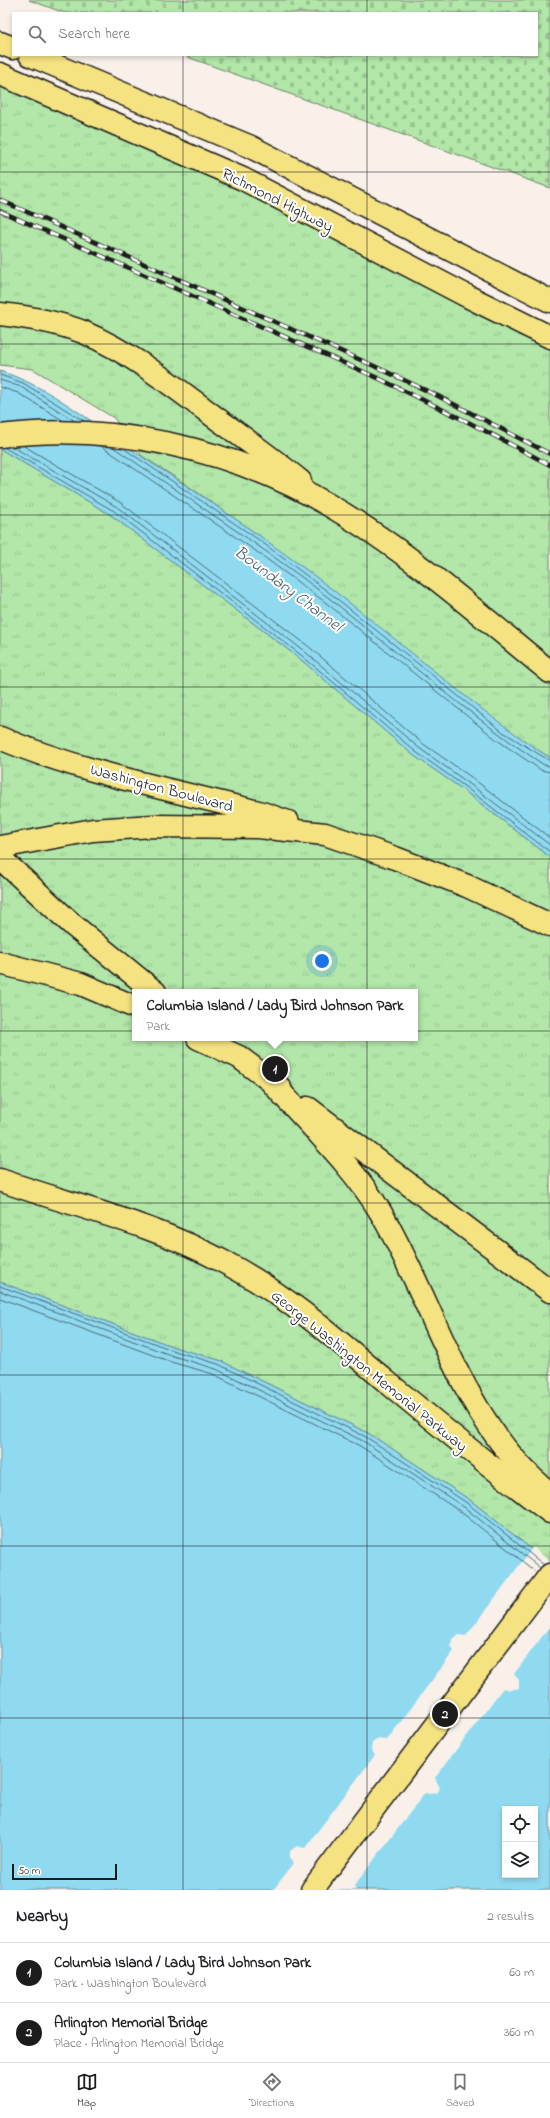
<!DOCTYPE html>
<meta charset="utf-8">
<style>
:root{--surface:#fff;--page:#f2f2f2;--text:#202124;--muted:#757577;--line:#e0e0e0;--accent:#1c1c1c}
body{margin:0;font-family:"Indie Flower",sans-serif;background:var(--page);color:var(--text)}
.controls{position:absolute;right:12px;bottom:12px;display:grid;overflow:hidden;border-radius:0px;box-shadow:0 2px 6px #0003}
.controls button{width:36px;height:36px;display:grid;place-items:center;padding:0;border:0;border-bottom:1px solid var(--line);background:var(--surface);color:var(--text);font:20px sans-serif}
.scale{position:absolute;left:12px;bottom:10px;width:105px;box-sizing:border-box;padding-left:4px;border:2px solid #1c1c1c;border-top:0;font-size:11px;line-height:14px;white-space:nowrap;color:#1c1c1c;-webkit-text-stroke:3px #fff;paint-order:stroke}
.you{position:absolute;left:322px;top:961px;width:14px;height:14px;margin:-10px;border:3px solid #fff;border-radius:50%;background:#1a73e8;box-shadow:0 0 0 6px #1a73e833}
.badge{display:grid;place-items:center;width:26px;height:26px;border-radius:50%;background:var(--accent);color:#fff;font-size:13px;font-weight:700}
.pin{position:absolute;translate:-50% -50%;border:2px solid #fff;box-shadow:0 1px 4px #0006}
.popup{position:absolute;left:132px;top:989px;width:286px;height:52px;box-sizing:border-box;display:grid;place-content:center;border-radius:0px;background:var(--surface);filter:drop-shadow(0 1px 3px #0005);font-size:13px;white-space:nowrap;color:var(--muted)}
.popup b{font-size:15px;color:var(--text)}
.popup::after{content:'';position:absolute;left:50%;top:100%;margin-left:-8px;border:8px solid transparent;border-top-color:var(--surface)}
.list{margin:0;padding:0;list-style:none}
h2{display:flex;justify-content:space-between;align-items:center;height:52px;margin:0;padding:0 16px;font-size:17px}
h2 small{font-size:13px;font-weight:400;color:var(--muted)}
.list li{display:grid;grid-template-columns:26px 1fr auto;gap:12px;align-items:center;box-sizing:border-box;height:60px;padding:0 16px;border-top:1px solid var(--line)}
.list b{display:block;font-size:15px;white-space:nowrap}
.list p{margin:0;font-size:13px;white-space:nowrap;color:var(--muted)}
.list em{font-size:13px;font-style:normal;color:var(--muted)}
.icon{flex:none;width:22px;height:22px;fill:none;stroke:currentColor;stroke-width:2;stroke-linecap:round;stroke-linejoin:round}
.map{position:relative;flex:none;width:550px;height:1890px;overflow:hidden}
.search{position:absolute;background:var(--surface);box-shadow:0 2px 6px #0003;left:12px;right:12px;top:12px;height:44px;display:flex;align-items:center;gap:10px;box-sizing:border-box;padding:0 14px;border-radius:0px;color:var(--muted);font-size:15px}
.sheet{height:172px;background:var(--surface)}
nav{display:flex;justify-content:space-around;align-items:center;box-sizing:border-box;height:56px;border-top:1px solid var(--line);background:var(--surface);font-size:11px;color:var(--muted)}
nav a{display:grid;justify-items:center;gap:2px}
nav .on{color:var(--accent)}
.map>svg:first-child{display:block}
</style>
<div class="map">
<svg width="550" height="1890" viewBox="0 0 550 1890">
<defs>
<pattern id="cemetery-stones" width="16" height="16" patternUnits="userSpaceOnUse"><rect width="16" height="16" fill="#b2e7a9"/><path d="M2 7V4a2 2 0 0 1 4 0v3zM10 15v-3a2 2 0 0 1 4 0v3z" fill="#98c691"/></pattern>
<pattern id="park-tufts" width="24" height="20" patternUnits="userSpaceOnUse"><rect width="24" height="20" fill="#b2e7a9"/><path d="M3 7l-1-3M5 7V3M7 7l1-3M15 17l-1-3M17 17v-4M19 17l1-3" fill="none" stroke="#98c691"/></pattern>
</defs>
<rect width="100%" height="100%" fill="#f8f0e9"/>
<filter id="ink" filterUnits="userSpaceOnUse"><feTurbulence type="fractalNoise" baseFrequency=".025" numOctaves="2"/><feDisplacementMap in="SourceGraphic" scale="8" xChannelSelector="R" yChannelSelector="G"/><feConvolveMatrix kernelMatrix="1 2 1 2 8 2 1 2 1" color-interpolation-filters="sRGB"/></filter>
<g filter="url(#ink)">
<path fill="url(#cemetery-stones)" stroke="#678262" d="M29,0H550V188L182,55H537V13H65Z"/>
<path fill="url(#park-tufts)" stroke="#678262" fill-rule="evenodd" d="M0,74L469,297L550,348V758L506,729L334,591L261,537L184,483L142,456L114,418L33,369L0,365Z
M0,449L111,515L299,658L413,755L462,789L550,857V1564L470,1500L368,1433L219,1360L177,1348L0,1282ZM135,992H415V1038H135Z"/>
<path fill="#90daf1" stroke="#628e9c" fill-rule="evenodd" d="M0,371C53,388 96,426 141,456C207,499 271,542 333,590C406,646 473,707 550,758V857L462,789L413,755L299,658L111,515L0,449Z
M0,1282L177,1348L219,1360L368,1433L470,1500L550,1564V1890H0ZM505,1809H535V1875H505Z"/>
<path fill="#f8f0e9" d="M533,1547L550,1562V1626L514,1674L519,1680V1688L510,1690L503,1688L435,1778L440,1788L438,1792L430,1794L425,1793L354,1886L356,1890H273L294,1863L290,1858V1851L297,1846L305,1848L375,1755L371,1750L372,1743L379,1738L387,1740L454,1651L451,1646L452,1639L459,1635L466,1636Z"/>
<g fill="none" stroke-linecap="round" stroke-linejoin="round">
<path stroke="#4a6871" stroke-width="1" d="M0,375L23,383L84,421
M0,380L21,387L75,421
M0,387L18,393L64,421
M24,446L121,503L308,646L422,743L471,777L550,838
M101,446L253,549L325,602L497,740L541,770L550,772
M13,447L117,507L304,651L419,748L467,782L550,845
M113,447C185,497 260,544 329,598C400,654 468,715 544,765L550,766
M5,448L114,511L301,655L416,752L464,786L550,852
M123,448L259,540L331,594L503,732L550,761
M0,1286L175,1351L218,1364L366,1437L467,1503L544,1565
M0,1291L173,1356L216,1369L363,1441L464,1507L540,1568
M0,1298L171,1362L213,1374L360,1446L461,1512L537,1573"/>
<g stroke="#1c1c1c" stroke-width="25">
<path id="primary" d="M312,1890L550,1575"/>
</g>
<g stroke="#1c1c1c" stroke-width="25">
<path id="motorway" d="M0,43L13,48
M30,55L251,147L550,301
M0,74L243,179L469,297L550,337
M0,314C27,317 57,322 83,332C130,352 172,385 212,415C242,437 272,458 300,481
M0,436C111,422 230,448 327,504C407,550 479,614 550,672
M0,738C83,773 174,790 262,813L288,822
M0,847L93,830L153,826L258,827L325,834L395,858L467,886L550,925
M0,858L74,926L155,992
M0,963L81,984L135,1007
M198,1038L239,1057L280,1088
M269,1079C306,1122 352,1164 381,1213C438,1310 459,1419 550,1494
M308,1108L550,1291
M0,1180C74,1206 154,1224 224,1262C284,1293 335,1338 387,1382C440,1426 494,1470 550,1512"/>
</g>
<use href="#primary" stroke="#f5e382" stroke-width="22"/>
<use href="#motorway" stroke="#f5e382" stroke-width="22"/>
<g stroke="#1c1c1c" stroke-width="4.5">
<path id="rail" d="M0,200L372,365L438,396L550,454
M0,211L380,379L470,423L550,465"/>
</g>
<use href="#rail" stroke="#fff" stroke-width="3" stroke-dasharray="9" stroke-linecap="butt"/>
</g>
</g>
<path fill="none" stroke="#1c1c1c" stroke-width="1" stroke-opacity="0.55" d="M183,0V13M367,0V13M183,55V1890M367,55V1890M0,172H550M0,344H550M0,515H550M0,687H550M0,859H550M0,1031H550M0,1203H550M0,1375H550M0,1546H550M0,1718H550"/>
<g text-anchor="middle" stroke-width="4" stroke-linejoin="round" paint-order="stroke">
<g font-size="16" fill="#1c1c1c" stroke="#fff">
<text transform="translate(278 199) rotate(27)" y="6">Richmond Highway</text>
<text transform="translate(162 787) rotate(15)" y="6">Washington Boulevard</text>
<text transform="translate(370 1370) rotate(39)" y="6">George Washington Memorial Parkway</text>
</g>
<g font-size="17" font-style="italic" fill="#455e67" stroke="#fff">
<text transform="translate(289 588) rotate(37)" y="6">Boundary Channel</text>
</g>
</g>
</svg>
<div class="controls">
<button><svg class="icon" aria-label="locate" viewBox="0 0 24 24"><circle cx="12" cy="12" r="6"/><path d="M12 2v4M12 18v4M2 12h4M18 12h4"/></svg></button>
<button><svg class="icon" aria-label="layers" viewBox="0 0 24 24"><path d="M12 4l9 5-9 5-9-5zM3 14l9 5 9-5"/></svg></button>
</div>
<div class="scale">50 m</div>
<div class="you"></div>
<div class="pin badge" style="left:275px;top:1069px">1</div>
<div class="popup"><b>Columbia Island / Lady Bird Johnson Park</b>Park</div>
<div class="pin badge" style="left:445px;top:1714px">2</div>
<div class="search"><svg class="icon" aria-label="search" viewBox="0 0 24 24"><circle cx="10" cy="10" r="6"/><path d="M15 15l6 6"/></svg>Search here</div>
</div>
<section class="sheet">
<h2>Nearby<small>2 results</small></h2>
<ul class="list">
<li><span class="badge">1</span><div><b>Columbia Island / Lady Bird Johnson Park</b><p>Park · Washington Boulevard</p></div><em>60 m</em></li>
<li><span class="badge">2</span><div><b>Arlington Memorial Bridge</b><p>Place · Arlington Memorial Bridge</p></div><em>360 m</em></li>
</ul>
</section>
<nav>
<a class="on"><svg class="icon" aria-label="map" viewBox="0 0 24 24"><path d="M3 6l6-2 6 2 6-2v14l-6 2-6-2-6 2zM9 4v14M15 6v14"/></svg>Map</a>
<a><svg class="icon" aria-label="directions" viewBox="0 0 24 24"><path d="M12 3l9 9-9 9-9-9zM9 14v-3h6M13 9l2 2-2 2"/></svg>Directions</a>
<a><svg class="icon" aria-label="saved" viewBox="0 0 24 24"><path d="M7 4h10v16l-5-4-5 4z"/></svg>Saved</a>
</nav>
